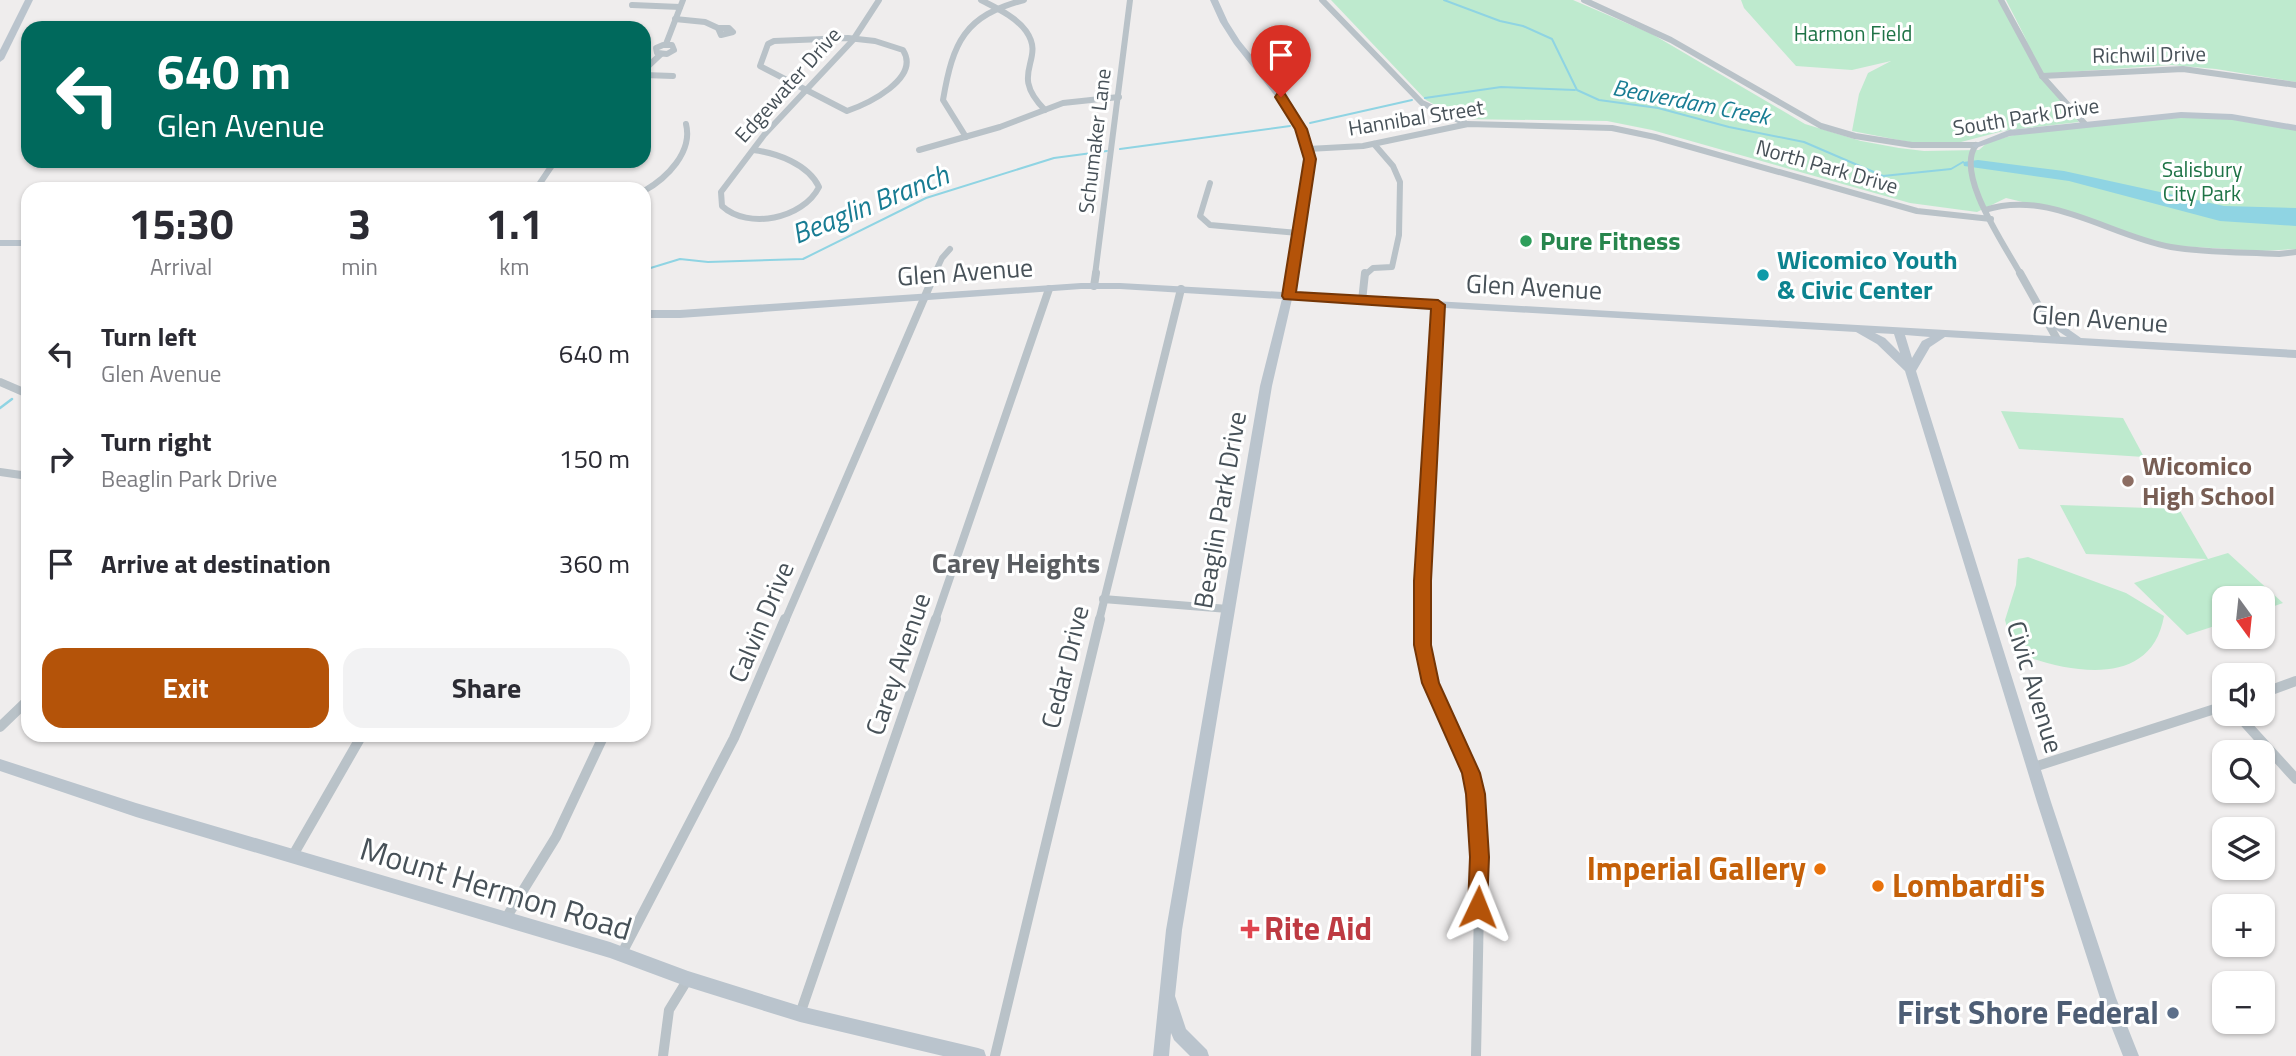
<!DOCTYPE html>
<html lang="en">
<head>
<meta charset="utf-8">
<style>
	:root { --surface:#fff; --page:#f2f2f3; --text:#2b2b33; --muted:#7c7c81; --accent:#b45309 }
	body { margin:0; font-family:"Titillium Web",sans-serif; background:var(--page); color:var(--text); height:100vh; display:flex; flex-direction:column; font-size:26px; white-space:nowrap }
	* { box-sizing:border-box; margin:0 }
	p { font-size:23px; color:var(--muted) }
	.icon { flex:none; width:38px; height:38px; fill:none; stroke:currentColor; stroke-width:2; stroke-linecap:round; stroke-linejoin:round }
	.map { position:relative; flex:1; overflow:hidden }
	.side { position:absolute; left:21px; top:182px; width:630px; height:560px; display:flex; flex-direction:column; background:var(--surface); border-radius:21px; box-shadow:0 2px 5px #0004 }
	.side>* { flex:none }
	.top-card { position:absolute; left:21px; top:21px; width:630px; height:147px; border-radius:21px; box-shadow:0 2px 5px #0004; background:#00695c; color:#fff; overflow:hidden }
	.needle { width:46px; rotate:165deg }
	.controls { position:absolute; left:2212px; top:586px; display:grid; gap:14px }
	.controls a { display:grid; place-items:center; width:63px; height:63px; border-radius:14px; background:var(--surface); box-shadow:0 2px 5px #0004; font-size:35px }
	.pin { position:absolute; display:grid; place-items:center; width:60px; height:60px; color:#fff; margin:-72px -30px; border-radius:50% 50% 50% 0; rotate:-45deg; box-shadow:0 0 7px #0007 }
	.pin .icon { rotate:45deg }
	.me { position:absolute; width:77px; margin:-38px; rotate:2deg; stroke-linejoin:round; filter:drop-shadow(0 0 5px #0008) }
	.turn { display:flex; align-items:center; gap:24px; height:147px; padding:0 21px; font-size:32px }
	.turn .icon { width:91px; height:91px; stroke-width:2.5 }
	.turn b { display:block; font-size:49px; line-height:60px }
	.eta { display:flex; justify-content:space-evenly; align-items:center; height:119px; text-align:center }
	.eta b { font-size:42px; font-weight:700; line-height:49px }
	.button { display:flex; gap:14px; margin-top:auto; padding:14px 21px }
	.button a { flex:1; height:80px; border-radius:21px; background:var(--accent); color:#fff; font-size:28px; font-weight:700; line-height:80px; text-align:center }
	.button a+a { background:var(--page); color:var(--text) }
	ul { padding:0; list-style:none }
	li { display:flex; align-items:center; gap:21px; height:105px; padding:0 21px }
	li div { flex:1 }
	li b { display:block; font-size:26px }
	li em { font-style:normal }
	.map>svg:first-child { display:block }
	.green { fill:#beeace }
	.water { fill:#8fd4e3 }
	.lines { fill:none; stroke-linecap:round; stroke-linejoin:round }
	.stream-far1 { stroke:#8fd4e3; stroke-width:2 }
	.stream { stroke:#8fd4e3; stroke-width:2.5 }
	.street-far2 { stroke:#b9c2c8; stroke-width:6 }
	.street-far1 { stroke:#b9c2c8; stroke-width:8 }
	.street { stroke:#b9c2c8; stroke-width:10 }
	.secondary { fill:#bac4cd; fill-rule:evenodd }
	.route { fill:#b45309; stroke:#753606; stroke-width:2 }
	.leisure-dot { fill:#2e9e5b; stroke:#fff; stroke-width:2.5 }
	.culture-dot { fill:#0f9aa8; stroke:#fff; stroke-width:2.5 }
	.education-dot { fill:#8d6e63; stroke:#fff; stroke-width:2.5 }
	.food-dot { fill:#e8710a; stroke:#fff; stroke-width:2.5 }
	.health-dot { fill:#e0444e; stroke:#fff; stroke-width:2.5 }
	.service-dot { fill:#5c6f8a; stroke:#fff; stroke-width:2.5 }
	.labels { text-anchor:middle; stroke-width:6; stroke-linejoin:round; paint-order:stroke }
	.far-park-label { font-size:21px; fill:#1e7346; stroke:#fff }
	.far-street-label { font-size:21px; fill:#475158; stroke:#fff }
	.far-water-label { font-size:23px; font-style:italic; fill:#187c93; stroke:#fff }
	.leisure-label { font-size:26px; font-weight:bold; fill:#27864d; stroke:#fff; text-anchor:start }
	.culture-label { font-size:26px; font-weight:bold; fill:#0d838f; stroke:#fff; text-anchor:start }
	.street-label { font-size:26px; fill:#475158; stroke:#fff }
	.education-label { font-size:26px; font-weight:bold; fill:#785e54; stroke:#fff; text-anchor:start }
	.water-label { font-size:28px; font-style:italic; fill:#187c93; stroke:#fff }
	.neighbourhood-label { font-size:28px; font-weight:bold; fill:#5a5d61; stroke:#fff }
	.near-food-label { font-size:32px; font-weight:bold; fill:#c56008; stroke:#fff; text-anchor:end }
	.near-street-label { font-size:32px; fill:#475158; stroke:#fff }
	.near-health-label { font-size:32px; font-weight:bold; fill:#be3a42; stroke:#fff; text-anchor:start }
	.near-service-label { font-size:32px; font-weight:bold; fill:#4e5e75; stroke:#fff; text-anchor:end }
</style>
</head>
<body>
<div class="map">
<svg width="2296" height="1056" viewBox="0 0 2296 1056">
	<rect width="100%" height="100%" fill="#efeded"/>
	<g class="green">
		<polygon points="1331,0 1573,0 1652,34 1805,124 1861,141 1899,148 1924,151 1979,150 1988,142 2022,133 2186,117 2217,117 2296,130 2296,249 2262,251 2178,246 2151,241 2085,217 2006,198 1977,212 1910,203 1652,130 1607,121 1461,119 1426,100"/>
		<polygon points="1741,0 2003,0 2027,41 2006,0 2296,0 2296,82 2216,69 2171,65 2038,74 2079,122 2003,131 1961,142 1909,142 1852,131 1859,94 1868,73 1891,61 1852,70 1796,66 1744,8"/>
		<polygon points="2001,411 2123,418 2144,457 2019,449"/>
		<polygon points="2060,505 2179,509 2208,559 2228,553 2283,603 2263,610 2263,598 2224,598 2224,623 2187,635 2134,583 2207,559 2086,554"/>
		<path d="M2028,557L2126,593L2164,616C2151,691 2065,672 2014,652L2005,620L2016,585L2018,559Z"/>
	</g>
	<polygon class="water" points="1978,160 2064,171 2224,206 2296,208 2296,226 2220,221 2069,181 1964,166 1963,162"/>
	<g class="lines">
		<g class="stream-far1">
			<polyline points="1444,0 1500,21 1523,26 1552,39 1577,90 1599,100 1658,108 1729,127 1804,142 1883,176 1951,169 1963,162"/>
			<polyline points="1425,98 1501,87 1575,90"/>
			<polyline points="1310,123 1412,100"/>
			<polyline points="1120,149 1290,126"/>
			<polyline points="644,270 680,259 708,262 803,259 926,198 1054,158 1107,151"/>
		</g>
		<polyline class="stream" points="0,408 12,399"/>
		<g class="street-far2">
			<path d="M981,0C996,8 1015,16 1026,31C1047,61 1007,72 1045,110"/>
			<polyline points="1322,0 1422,103 1465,123"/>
			<polyline points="1584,0 1671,40 1821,126 1855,136 1912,145 1976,145"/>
			<polyline points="2001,0 2042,76 2085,124"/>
			<polyline points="632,5 680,7"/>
			<polyline points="675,19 705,22 718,28"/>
			<polygon points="718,28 729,28 733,32 721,35"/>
			<path d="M848,38L875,41L903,50C921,79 867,104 847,111L760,66L768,44L774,41Z"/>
			<polyline points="666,44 683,0"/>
			<polygon points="663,45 672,45 674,50 667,54 657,53 656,48"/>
			<polyline points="644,70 661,54"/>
			<polyline points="644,75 673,76"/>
			<polyline points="2042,76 2183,69 2296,85"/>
			<path d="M966,137L943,100C953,42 964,16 1024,0"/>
			<path d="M1976,145C1954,174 2006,247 2021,275"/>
			<polyline points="1308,149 1363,146 1468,124 1612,128 1655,137 1917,211 1991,219"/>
			<path d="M753,150C777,153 808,164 819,187C803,219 748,230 722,206L721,192L764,135L853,40L879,0"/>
			<polyline points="919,150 1000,127 1063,103 1119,97"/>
			<polyline points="1210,183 1200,216 1210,225 1298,233"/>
			<polyline points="536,189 555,161"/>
			<path d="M644,191C667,178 693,152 686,124"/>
			<path d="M1985,210C2049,189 2110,236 2171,247C2207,253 2243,252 2279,254L2296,252"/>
			<polyline points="934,275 942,258 950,249"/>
			<polyline points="1095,275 1130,0"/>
			<polyline points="1365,275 1373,268 1392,267 1399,235 1400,182 1393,166 1374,144"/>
		</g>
		<g class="street-far1">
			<polyline points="2020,273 2057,339"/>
			<polyline points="1094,286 1096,273"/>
			<polyline points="1362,301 1365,273"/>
			<polyline points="0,382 28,394"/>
			<polyline points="0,472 28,476"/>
			<polyline points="1103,599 1228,609"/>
			<polyline points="785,621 935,273"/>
			<polyline points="935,621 1049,289"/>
			<polyline points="1099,621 1181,289"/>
			<polyline points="1422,621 1422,581 1439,305"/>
		</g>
		<g class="street">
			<polyline points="1422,619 1422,645 1430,683 1471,773 1476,795 1480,857 1476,1056"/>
			<polyline points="2263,693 2296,681"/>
			<polyline points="2237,714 2296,779"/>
			<polyline points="0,727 28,700"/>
			<polyline points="2034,767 2224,706"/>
			<polyline points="292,857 362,735"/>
			<polyline points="506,918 556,837 604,735"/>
			<polyline points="621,955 734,738 785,619"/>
			<polyline points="800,1014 936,619"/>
			<polyline points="663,1056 669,1010 688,979"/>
			<polyline points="995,1056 1100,619"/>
		</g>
		<g class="secondary">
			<polygon points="25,0 33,0 4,59 0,62 0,50"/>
			<path d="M1210,0H1218L1228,22L1240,41L1288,100L1302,121L1311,143L1315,168L1294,293L2067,337L2040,319L2039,316L2044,312L2081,338L2296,350V358L1945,337L1930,347L1916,371L2051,802L2116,998L2139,1056H2123L2100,998L2037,802L1905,371L1877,344L1856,332L1292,299L1272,386L1182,930L1175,996L1186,1029L1207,1050L1209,1056H1190L1174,1040L1171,1033L1169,1056H1153L1166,930L1260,386L1282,299L1120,289H1081L680,318H644V310H680L1081,283H1120L1283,292L1305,168L1301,143L1292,121L1280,102L1234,44L1220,22ZM1875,333L1894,334L1900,353L1885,338ZM1905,335L1930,337L1922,341L1912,358Z"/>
			<polygon points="2181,112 2232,114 2296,125 2296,131 2232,120 2181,118 2010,136 1976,148 1971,145 2009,130"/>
			<rect x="0" y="240" width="28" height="6"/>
			<polygon points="0,759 136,803 610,942 688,971 800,1006 978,1048 984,1050 986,1056 943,1056 800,1022 688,987 610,958 136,817 0,771"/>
		</g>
	</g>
	<polygon class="route" points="1277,94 1285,94 1307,129 1316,159 1296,292 1438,300 1445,305 1431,581 1431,645 1439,683 1480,773 1485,794 1489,857 1487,907 1485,914 1478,917 1471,914 1468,907 1470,857 1466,794 1462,773 1422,683 1414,645 1414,581 1431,309 1284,299 1282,296 1304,159 1295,129 1275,97"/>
	<circle class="leisure-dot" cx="1526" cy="241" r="7"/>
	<circle class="culture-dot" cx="1763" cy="275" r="7"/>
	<circle class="education-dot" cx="2128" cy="481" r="7"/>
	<g class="food-dot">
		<circle cx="1820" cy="869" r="7"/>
		<circle cx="1878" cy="886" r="7"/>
	</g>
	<path class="health-dot" d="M1246.5 918.5h7v7h7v7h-7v7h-7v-7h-7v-7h7z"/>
	<circle class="service-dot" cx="2173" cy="1013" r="7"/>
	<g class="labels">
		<g class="far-park-label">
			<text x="1853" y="41">Harmon Field</text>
			<text x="2202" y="177">Salisbury<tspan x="2202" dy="24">City Park</tspan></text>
		</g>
		<g class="far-street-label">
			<text transform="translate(2149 55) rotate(-1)" y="7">Richwil Drive</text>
			<text transform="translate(788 85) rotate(-48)" y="7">Edgewater Drive</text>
			<text transform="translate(2026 117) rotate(-9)" y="7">South Park Drive</text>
			<text transform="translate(1416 118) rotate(-9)" y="7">Hannibal Street</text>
			<text transform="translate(1095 141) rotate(-83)" y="7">Schumaker Lane</text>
			<text transform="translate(1827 167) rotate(16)" y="7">North Park Drive</text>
		</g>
		<g class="far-water-label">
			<text transform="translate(1691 102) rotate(11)" y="8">Beaverdam Creek</text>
		</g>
		<g class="leisure-label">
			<text x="1540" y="250">Pure Fitness</text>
		</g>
		<g class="culture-label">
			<text x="1777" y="269">Wicomico Youth<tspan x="1777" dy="30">&amp; Civic Center</tspan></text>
		</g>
		<g class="street-label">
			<text transform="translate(965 272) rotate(-4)" y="9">Glen Avenue</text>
			<text transform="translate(1534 287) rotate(3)" y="9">Glen Avenue</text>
			<text transform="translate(2100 319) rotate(4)" y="9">Glen Avenue</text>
			<text transform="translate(1220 510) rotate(-80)" y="9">Beaglin Park Drive</text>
			<text transform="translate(761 622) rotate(-67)" y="9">Calvin Drive</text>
			<text transform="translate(898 664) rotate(-71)" y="9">Carey Avenue</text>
			<text transform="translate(1065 667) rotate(-76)" y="9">Cedar Drive</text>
			<text transform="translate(2035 687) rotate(73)" y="9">Civic Avenue</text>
		</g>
		<g class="education-label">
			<text x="2142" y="475">Wicomico<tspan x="2142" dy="30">High School</tspan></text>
		</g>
		<g class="water-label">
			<text transform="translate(870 204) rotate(-22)" y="10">Beaglin Branch</text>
		</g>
		<g class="neighbourhood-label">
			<text x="1016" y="573">Carey Heights</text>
		</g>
		<g class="near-food-label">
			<text x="1806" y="880">Imperial Gallery</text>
			<text x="1892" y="897" text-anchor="start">Lombardi's</text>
		</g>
		<g class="near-street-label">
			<text transform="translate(496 889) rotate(17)" y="11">Mount Hermon Road</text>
		</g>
		<g class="near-health-label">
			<text x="1264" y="940">Rite Aid</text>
		</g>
		<g class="near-service-label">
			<text x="2159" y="1024">First Shore Federal</text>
		</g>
	</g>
</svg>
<div class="controls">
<a><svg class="needle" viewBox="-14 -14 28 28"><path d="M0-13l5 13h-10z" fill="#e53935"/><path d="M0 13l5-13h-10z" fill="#7c7c81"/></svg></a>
<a><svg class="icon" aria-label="sound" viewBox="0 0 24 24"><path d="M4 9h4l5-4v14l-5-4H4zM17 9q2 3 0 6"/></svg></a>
<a><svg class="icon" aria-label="search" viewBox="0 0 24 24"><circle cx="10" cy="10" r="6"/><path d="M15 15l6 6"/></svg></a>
<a><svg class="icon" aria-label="layers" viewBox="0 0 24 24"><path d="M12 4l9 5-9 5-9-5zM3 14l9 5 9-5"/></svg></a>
<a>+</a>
<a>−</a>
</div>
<div class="pin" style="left:1281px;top:97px;background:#d93025"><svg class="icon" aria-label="arrive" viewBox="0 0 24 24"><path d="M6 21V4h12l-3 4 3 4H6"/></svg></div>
<svg class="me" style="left:1478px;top:907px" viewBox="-20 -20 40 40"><path d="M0-17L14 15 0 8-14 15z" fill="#b45309" stroke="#fff" stroke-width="4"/></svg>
<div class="top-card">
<div class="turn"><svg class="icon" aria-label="left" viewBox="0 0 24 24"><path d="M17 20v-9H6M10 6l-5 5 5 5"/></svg><div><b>640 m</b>Glen Avenue</div></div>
</div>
<section class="side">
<div class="eta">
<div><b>15:30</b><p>Arrival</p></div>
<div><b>3</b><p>min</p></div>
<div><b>1.1</b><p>km</p></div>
</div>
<ul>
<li><svg class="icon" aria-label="left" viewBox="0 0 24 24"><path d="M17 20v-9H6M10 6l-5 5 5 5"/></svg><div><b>Turn left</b><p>Glen Avenue</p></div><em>640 m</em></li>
<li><svg class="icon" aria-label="right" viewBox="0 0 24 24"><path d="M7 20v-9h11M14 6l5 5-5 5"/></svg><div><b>Turn right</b><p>Beaglin Park Drive</p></div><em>150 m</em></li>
<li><svg class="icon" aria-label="arrive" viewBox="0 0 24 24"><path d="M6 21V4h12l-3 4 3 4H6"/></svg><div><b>Arrive at destination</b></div><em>360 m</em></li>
</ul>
<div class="button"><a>Exit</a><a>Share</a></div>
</section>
</div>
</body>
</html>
